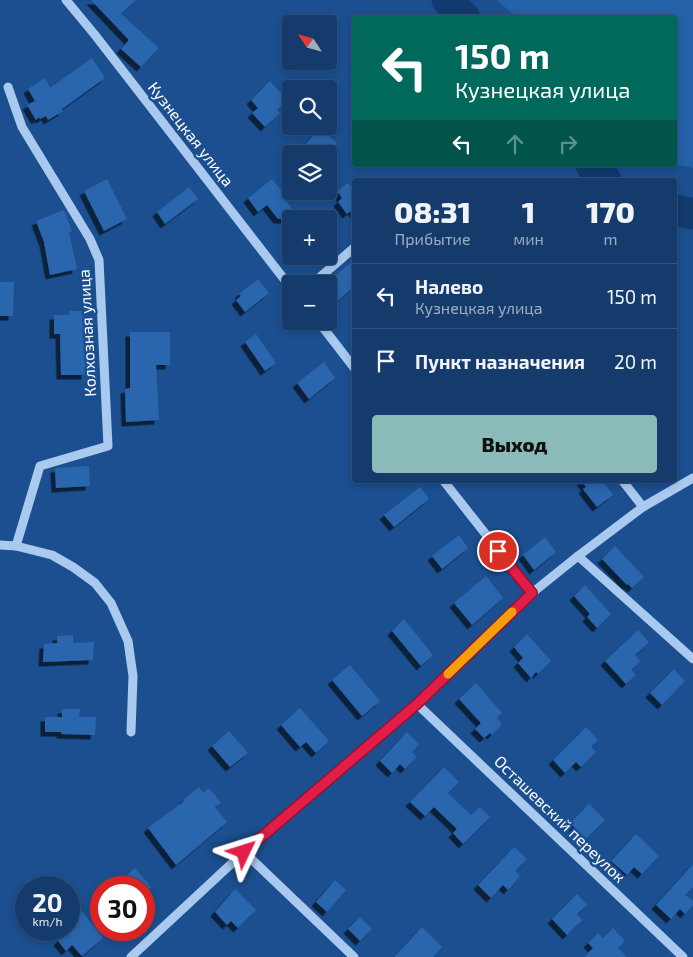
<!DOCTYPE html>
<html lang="ru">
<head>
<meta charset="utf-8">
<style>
	:root { --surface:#143b6b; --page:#1d4271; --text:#f1f3f6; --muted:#9dadc1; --line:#33557e; --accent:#8bbbb9 }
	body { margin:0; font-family:"Exo 2",sans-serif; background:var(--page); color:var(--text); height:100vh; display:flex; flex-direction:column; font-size:19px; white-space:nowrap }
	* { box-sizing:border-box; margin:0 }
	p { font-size:16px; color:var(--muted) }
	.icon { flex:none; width:28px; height:28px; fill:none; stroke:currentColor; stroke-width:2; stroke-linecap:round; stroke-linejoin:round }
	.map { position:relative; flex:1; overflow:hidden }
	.side { position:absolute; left:352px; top:178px; width:325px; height:305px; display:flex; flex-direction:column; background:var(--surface); border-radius:5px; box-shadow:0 2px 8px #0003,0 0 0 1px var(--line) }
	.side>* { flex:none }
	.banner { position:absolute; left:352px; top:15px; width:325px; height:152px; border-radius:5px; box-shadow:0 2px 8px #0003,0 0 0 1px var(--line); background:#00695c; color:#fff; overflow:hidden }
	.needle { width:32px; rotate:306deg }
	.fabs { position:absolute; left:282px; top:15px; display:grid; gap:10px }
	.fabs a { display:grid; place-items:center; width:55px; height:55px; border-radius:5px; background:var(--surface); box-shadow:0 2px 8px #0003,0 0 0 1px var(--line); font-size:25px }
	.speed { position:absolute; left:15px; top:876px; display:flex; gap:10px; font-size:25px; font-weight:700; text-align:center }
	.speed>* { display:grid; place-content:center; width:65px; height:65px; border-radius:50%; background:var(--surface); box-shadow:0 2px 8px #0003,0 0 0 1px var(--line); line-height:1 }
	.speed small { font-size:12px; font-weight:400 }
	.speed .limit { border:8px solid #d22; background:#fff; color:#111 }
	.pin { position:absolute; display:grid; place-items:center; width:42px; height:42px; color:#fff; margin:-21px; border:2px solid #fff; border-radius:50%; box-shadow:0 1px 5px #0007 }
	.me { position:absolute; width:55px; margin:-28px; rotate:49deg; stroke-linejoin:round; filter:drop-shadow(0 0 4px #0008) }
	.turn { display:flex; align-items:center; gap:18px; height:105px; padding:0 20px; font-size:22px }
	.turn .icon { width:65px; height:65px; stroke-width:2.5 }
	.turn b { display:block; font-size:35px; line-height:42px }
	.lanes { display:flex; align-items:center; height:48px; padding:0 20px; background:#0003; justify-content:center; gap:25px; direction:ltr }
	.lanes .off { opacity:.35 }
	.eta { display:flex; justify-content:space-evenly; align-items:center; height:85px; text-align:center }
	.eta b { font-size:30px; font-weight:800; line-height:35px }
	.cta { display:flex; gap:10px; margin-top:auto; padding:10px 20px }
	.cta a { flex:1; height:58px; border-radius:5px; background:var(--accent); color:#111; font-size:20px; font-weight:800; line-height:58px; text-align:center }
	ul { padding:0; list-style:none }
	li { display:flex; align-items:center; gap:15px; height:65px; padding:0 20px; border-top:1px solid var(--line) }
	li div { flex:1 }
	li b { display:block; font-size:19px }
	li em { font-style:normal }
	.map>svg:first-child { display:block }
	.green { fill:#2461a8 }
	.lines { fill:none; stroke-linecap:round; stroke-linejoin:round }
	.river { stroke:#123a6d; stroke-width:31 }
	.building { fill:#2a66ad; filter:url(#shadow) }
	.minor { stroke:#a9c9ee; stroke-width:9 }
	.route-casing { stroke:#92132f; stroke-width:12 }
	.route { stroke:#e11d48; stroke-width:9 }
	.slow { stroke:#f59e0b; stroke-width:9 }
	.labels { text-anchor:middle; stroke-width:5; stroke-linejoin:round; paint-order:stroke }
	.street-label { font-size:16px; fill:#fff; stroke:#1b4f8f }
</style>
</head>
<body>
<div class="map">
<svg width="693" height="957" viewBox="0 0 693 957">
	<defs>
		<filter id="shadow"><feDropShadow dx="-4.5" dy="4.5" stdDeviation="0" flood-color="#0009"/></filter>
	</defs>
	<rect width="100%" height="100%" fill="#1b4f8f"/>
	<polygon class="green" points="497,0 693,0 693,168 675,164 675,18 516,17"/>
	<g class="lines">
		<g class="river">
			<polyline points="447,0 465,18"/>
			<polyline points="591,165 606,180"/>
			<polyline points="675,210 693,214"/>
		</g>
	</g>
	<g class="building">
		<polygon points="91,0 136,0 121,14 159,48 141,67 121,49 129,40"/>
		<polygon points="92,58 105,78 62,109 63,111 48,120 46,116 40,119 39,117 36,120 27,105 35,101 28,89 45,78 50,88"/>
		<polygon points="270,81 287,100 277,110 280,113 265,127 252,113 258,108 251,100"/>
		<polygon points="320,128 337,143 327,154 300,154 306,146 305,145"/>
		<polygon points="107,179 127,219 104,231 84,191"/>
		<polygon points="272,179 283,193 281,194 299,219 278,219 267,205 258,212 248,198"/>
		<polygon points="348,183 353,189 355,187 355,214 352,210 347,214 338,202 342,198 337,191"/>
		<polygon points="189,187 198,199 165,224 157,212"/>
		<polygon points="64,210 72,231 69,232 77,269 50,275 44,242 36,221"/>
		<polygon points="355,259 355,286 329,308 329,281"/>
		<polygon points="258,279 269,293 245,312 236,300 241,296 239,294"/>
		<polygon points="0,282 14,282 13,316 0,316"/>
		<polygon points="70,311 87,311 87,334 85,334 86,375 61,375 60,334 54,334 54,315 69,315"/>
		<polygon points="130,332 170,332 170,365 156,365 159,420 126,422 125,389 130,388"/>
		<polygon points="256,334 276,363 265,371 245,342"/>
		<polygon points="324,362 335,378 309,399 297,383"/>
		<polygon points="89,466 90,486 56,488 55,468"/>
		<polygon points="581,480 602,480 613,495 597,507 583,489 586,487"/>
		<polygon points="420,487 429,499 394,527 384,515"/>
		<polygon points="459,535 468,548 442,569 432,556"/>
		<polygon points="545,537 556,552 534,570 523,555"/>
		<polygon points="615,546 644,577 632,588 628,584 627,585 602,559"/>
		<polygon points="486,576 503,598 472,625 454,603"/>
		<polygon points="585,585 611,614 597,628 587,617 590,614 574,596"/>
		<polygon points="404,619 433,655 421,666 392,631"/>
		<polygon points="638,630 649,642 635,655 640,661 631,670 636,675 626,684 605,661"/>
		<polygon points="527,634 551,661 538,674 536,672 531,678 518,663 523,658 514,647"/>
		<polygon points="73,635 73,643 94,642 93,660 43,662 44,644 57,643 57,636"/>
		<polygon points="350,665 380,701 362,716 332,680"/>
		<polygon points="674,669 685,681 662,705 650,693"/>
		<polygon points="476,683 502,713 497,718 502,724 492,735 490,733 484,738 475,729 481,723 459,699"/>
		<polygon points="300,708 329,741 316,753 306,742 300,747 281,725"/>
		<polygon points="62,709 80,709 79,717 96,717 95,735 61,734 61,732 45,732 45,717 62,717"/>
		<polygon points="586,727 598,740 591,747 596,752 581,767 576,762 565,773 553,760"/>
		<polygon points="229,731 248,753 230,767 212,746"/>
		<polygon points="407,732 419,744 412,752 417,757 405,769 400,764 392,773 380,761"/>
		<polygon points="444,767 459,782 448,793 471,815 480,807 490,817 463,844 453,833 457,829 434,807 425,816 410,802"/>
		<polygon points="199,787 203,793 209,788 221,803 215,807 227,822 176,865 148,828 184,801 183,800"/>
		<polygon points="589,804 605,820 586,839 570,823"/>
		<polygon points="636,834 659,856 642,874 634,867 627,875 611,861"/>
		<polygon points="514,847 527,859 515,871 520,876 508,890 503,885 491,898 478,885"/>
		<polygon points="693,864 693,887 685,895 693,901 693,905 685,914 680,909 671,919 656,905"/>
		<polygon points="135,868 152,888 111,888"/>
		<polygon points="335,880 346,890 327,912 316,902"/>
		<polygon points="235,889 256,910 238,928 231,921 227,925 215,912"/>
		<polygon points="577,894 587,905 577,914 582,920 567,935 552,919"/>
		<polygon points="77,905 103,938 82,956 72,945 66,951 58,941 64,935 60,930 69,930 69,912"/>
		<polygon points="360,917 372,929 360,941 348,929"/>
		<polygon points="422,927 442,947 433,957 394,957"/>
		<polygon points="613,928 625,941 618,948 627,957 584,957 593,948 588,943 598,933 603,938"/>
	</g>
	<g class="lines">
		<g class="minor">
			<polyline points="66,0 95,35 291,288"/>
			<polyline points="8,87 22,127 90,239 99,260 108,446 40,466 16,546"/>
			<polyline points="312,284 355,247"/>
			<polyline points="318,321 355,369"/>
			<polyline points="443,480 532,593"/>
			<polyline points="622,480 643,507"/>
			<polyline points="0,545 16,546 52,555 73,567 95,583 111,603 128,641 133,676 131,732"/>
			<polyline points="578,556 693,659"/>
			<polyline points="417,704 683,957"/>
			<polyline points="244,852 354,957"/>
			<polyline points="131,957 244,852 417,704 532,593 578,556 643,507 693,478"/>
		</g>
	</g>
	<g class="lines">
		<g class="route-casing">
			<polyline id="route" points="244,852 417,704 532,593 498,551"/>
		</g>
		<use href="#route" class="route"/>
		<polyline class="slow" points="448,674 512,612"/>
	</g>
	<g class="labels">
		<g class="street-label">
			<text transform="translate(191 134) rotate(52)" y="6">Кузнецкая улица</text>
			<text transform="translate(87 333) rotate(-93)" y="6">Колхозная улица</text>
			<text transform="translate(560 819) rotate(44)" y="6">Осташевский переулок</text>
		</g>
	</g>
</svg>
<div class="fabs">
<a><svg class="needle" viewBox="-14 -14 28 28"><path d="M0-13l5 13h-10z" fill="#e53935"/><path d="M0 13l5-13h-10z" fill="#9dadc1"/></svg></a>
<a><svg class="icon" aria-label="search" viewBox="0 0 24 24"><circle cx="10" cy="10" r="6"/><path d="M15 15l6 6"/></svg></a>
<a><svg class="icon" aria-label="layers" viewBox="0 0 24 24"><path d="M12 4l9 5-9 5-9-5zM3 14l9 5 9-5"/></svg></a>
<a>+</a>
<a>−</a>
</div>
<div class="speed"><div>20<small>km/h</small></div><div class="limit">30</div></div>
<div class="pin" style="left:498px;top:551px;background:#d93025"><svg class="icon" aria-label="arrive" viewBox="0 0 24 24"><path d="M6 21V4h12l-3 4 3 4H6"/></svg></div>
<svg class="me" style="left:244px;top:852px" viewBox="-20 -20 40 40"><path d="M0-17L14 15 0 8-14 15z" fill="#e11d48" stroke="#fff" stroke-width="4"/></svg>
<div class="banner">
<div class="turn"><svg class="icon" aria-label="left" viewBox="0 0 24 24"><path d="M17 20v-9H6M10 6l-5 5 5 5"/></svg><div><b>150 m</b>Кузнецкая улица</div></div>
<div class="lanes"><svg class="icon" aria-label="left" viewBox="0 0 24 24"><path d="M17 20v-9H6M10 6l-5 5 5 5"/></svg><svg class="icon off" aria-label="ahead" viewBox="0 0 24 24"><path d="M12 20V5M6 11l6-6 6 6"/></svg><svg class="icon off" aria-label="right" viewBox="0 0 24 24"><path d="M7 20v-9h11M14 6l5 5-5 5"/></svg></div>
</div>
<section class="side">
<div class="eta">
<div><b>08:31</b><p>Прибытие</p></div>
<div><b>1</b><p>мин</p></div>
<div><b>170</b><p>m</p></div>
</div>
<ul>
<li><svg class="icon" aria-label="left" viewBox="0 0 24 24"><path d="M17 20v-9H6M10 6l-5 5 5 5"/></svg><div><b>Налево</b><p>Кузнецкая улица</p></div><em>150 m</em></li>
<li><svg class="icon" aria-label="arrive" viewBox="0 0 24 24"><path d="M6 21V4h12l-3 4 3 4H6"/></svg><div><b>Пункт назначения</b></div><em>20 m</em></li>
</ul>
<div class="cta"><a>Выход</a></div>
</section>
</div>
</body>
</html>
